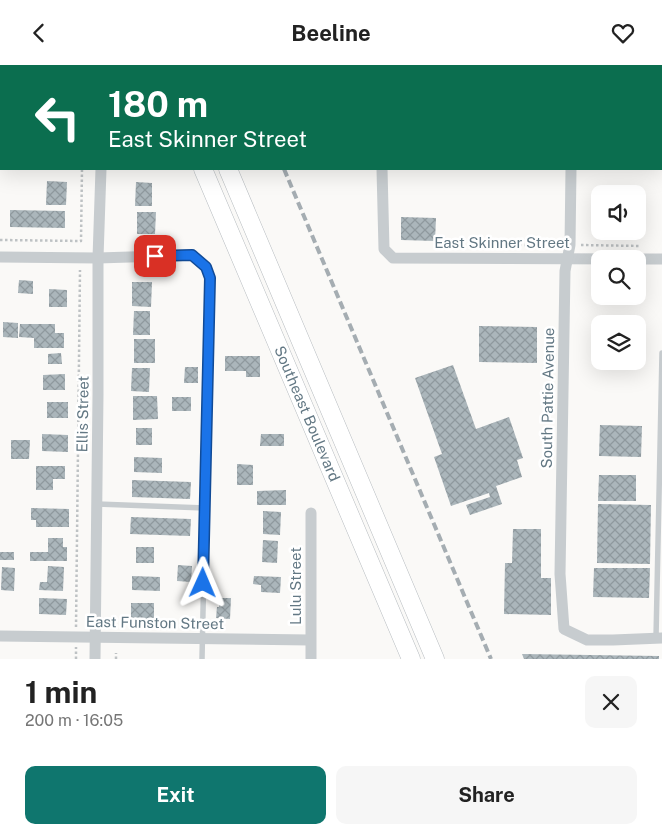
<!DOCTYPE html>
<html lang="en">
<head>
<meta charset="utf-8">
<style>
	:root { --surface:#fff; --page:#f6f6f6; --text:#222; --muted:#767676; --accent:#0f766e }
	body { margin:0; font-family:"Public Sans",sans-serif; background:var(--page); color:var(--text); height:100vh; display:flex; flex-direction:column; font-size:19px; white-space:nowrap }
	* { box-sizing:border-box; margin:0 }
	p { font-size:16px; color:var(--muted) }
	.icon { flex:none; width:28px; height:28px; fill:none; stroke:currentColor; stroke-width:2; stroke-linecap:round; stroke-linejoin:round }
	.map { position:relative; height:594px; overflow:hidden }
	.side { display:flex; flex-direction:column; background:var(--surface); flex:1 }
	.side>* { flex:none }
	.hud { position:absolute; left:0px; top:0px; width:662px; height:105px; box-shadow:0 5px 20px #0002; background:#0b6e4f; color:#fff; overflow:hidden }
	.tools { position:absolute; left:591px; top:120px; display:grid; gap:10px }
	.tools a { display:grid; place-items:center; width:55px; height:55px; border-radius:10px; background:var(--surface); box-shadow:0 5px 20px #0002; font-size:25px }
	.pin { position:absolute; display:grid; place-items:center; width:42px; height:42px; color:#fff; margin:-21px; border-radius:10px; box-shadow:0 2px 8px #0006 }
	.me { position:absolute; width:55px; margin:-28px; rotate:1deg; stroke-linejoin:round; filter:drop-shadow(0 0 4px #0008) }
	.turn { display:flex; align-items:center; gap:18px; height:105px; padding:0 25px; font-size:22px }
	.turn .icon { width:65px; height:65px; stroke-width:2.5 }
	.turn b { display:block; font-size:35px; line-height:42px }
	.round { display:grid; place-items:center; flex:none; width:52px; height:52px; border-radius:10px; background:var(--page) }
	.headline { display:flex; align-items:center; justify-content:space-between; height:85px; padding:0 25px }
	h1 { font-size:30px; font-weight:700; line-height:38px }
	.cta { display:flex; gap:10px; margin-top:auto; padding:10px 25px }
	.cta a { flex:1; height:58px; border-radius:10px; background:var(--accent); color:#fff; font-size:20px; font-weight:700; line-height:58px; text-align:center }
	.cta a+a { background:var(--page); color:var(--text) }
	header { display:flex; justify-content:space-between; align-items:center; height:65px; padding:0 25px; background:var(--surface); font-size:22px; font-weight:700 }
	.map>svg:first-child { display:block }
	.building { fill:url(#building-cross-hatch) }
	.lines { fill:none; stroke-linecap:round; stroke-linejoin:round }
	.primary-casing { stroke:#b8bdc1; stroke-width:19 }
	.path { stroke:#bec2c4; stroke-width:2.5; stroke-dasharray:2.5 2.5; stroke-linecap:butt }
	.service { stroke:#c7cccf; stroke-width:5.5 }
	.minor { stroke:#c7cccf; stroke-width:11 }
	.primary { stroke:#fff; stroke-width:18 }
	.rail { stroke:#a5adb2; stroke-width:4; stroke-dasharray:8 4; stroke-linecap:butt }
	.route-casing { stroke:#114b97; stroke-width:12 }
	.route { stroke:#1a73e8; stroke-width:9 }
	.labels { text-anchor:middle; stroke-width:5; stroke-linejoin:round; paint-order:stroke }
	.street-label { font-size:15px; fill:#637884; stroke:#fff }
</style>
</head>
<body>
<header><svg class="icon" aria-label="back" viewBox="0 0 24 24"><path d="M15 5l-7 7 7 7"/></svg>Beeline<svg class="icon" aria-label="heart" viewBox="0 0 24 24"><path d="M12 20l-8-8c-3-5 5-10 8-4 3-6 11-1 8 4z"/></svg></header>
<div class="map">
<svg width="662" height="594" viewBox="0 0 662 594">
	<defs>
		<pattern id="building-cross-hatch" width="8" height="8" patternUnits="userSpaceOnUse" patternTransform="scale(1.25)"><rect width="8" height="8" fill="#abb6bb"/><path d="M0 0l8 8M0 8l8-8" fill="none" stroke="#8f999e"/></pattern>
	</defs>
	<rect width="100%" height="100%" fill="#faf9f7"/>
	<g class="building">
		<polygon points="47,116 67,117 66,140 46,140"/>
		<polygon points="136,117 152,118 152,141 135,141"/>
		<polygon points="10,145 65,146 65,163 10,162"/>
		<polygon points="137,147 156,147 155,169 137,169"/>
		<polygon points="401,152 436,153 435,176 401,175"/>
		<polygon points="19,215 33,216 33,229 18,228"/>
		<polygon points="132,217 152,217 151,242 132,241"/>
		<polygon points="49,224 67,225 67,242 49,242"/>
		<polygon points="134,246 150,246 150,270 133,270"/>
		<polygon points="3,257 18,258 18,273 3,272"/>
		<polygon points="20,259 55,259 55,268 64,268 64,283 34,283 34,273 19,272"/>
		<polygon points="479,261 537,262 537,298 479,297"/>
		<rect x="134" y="274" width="21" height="24"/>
		<polygon points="61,288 62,299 48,299 48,289"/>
		<polygon points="225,291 260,291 260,312 246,312 246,306 225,306"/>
		<polygon points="453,300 476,364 509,352 523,393 517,395 522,412 496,421 502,439 470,450 466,440 490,432 489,428 451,441 434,392 442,389 415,313"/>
		<polygon points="185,302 198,302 198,318 184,318"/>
		<polygon points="132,303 150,303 149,327 131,326"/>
		<polygon points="65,309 65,325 43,325 43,310"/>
		<polygon points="133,331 157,331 158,354 133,355"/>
		<rect x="172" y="332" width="19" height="14"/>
		<rect x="47" y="337" width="21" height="16"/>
		<polygon points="600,360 642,361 641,392 599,391"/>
		<rect x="136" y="363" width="16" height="17"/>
		<polygon points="42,369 68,370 68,387 42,386"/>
		<polygon points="261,369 284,369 284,381 260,381"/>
		<polygon points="11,375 30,375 29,394 11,394"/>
		<polygon points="134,392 162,393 162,408 134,407"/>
		<polygon points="237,399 253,400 253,420 237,420"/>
		<polygon points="36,401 65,401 65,414 53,414 53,425 36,425"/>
		<polygon points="599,410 636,410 636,436 598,436"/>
		<polygon points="132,415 191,417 190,434 132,432"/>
		<polygon points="286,425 286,440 257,440 257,426"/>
		<polygon points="598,439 651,440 650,499 597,498"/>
		<polygon points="31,443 69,444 69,462 36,462 36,455 31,455"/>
		<polygon points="263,446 281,447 280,470 263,469"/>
		<polygon points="131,452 191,454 190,471 130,469"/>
		<polygon points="513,464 541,464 541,513 551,513 551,550 504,549 505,498 512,498"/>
		<polygon points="48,473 63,473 63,482 67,482 67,496 30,496 30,487 48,487"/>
		<polygon points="263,475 278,476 277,498 262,497"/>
		<rect x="136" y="482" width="18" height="16"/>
		<rect x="0" y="487" width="14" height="8"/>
		<polygon points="178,500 192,501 191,517 177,516"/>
		<polygon points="48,501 64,502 63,526 39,525 40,517 47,517"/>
		<polygon points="2,502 15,503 14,526 1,525"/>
		<polygon points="594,503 650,503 649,533 593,532"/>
		<polygon points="132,511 160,512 160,526 132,525"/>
		<polygon points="254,511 281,512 280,528 261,527 261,520 253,519"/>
		<polygon points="39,533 67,534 66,550 39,549"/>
		<polygon points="220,533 231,533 230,554 216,553 217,542 219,542"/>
		<rect x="131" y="538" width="23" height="16"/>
		<polygon points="522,589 659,591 659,594 524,594"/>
	</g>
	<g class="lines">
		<g class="primary-casing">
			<g id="primary">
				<polyline points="159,0 159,1"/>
				<polyline points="184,0 185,1"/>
				<path id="s1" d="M203,104L411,594"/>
				<polyline points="228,104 435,594"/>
			</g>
		</g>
		<g class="path">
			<polyline points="83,1 83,0"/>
			<polyline points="0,175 81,176 82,104"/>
			<polyline points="499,180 558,180"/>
			<polyline points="581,180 641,181"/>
			<polyline points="76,562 80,205"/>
			<polyline points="76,594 76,582"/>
			<polyline points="116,594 116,588"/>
		</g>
		<g class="service">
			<polyline points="193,190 206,202 210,213 202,594"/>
			<polyline points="97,439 205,443"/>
			<polyline points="656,573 662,288"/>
		</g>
		<g class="minor">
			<polyline points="104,1 104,0"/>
			<polyline points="383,1 383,0"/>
			<polyline points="573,1 573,0"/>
			<polyline points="382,104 384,184 393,193 624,194"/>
			<polyline points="571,104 570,180 565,206 560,509 564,564 587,575 613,575 662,573"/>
			<polyline points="0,192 98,193 193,190"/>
			<polyline points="638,194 662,194"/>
			<polyline points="0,571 310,575"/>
			<polyline points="95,594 98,329 98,193 101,104"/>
			<polyline points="311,594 311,448"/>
		</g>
		<use href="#primary" class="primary"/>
		<g class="rail">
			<polyline points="241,0 241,1"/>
			<polyline points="284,104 491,594"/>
		</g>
	</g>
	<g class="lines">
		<g class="route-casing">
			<polyline id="route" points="155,191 192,190 206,202 210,213 203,518"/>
		</g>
		<use href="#route" class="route"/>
	</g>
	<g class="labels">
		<g class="street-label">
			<text x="502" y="183">East Skinner Street</text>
			<text transform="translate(548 333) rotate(-89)" y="5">South Pattie Avenue</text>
			<text transform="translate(83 349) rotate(-89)" y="5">Ellis Street</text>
			<text dy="5" stroke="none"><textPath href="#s1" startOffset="266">Southeast Boulevard</textPath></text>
			<text transform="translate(296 521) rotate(-90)" y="5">Lulu Street</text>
			<text transform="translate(155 558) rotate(1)" y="5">East Funston Street</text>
		</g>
	</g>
</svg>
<div class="tools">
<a><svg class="icon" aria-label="sound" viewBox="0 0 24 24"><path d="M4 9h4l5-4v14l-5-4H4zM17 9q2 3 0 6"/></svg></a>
<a><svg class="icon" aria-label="search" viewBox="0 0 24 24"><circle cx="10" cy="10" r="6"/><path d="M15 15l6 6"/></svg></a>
<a><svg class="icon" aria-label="layers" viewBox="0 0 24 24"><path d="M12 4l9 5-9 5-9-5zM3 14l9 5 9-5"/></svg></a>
</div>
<div class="pin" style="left:155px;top:191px;background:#d93025"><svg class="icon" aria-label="arrive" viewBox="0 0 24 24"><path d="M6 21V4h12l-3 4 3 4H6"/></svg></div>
<svg class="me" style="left:203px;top:518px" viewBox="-20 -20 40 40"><path d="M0-17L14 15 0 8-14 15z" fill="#1a73e8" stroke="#fff" stroke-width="4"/></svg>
<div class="hud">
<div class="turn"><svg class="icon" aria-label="left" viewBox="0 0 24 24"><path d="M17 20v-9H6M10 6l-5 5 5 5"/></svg><div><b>180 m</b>East Skinner Street</div></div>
</div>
</div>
<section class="side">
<div class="headline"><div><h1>1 min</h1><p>200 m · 16:05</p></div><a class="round"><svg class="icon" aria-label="close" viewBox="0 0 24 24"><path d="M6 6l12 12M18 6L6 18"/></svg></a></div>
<div class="cta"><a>Exit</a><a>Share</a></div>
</section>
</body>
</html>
